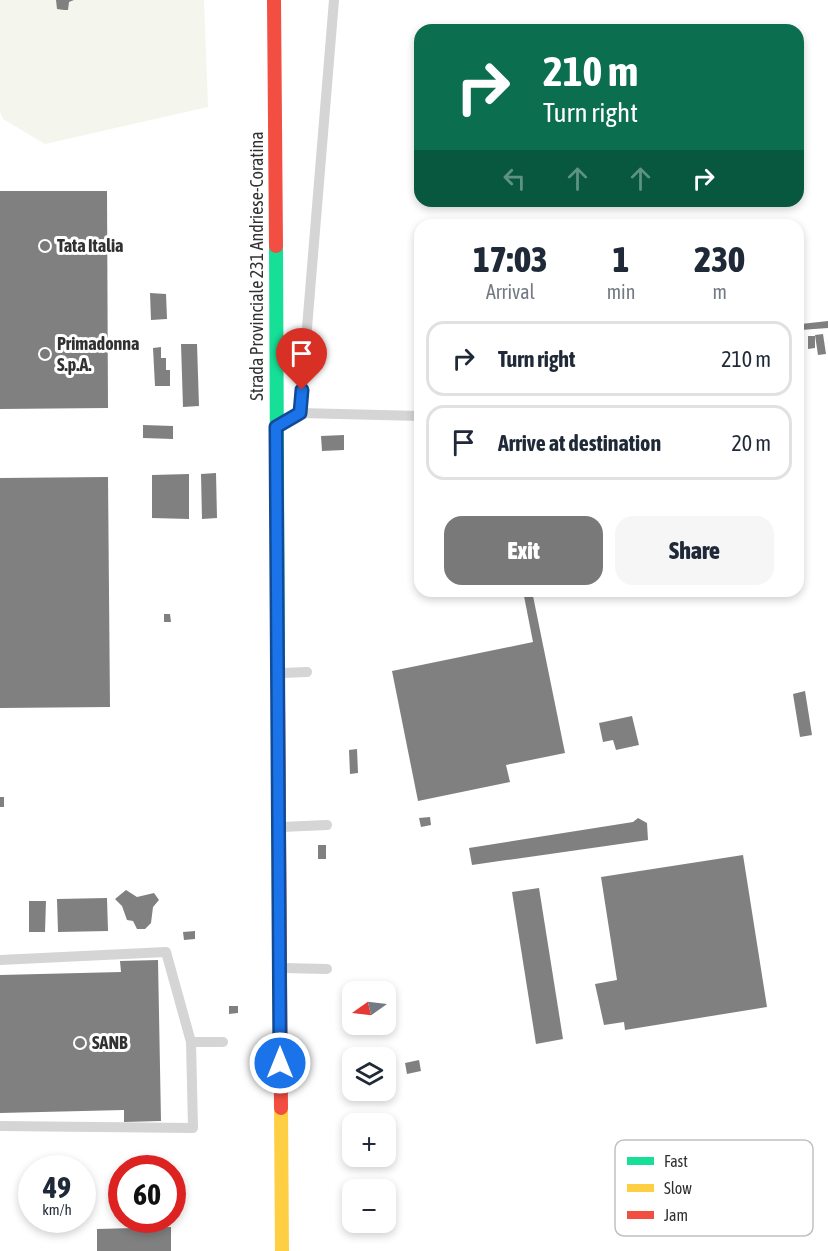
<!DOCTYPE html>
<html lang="en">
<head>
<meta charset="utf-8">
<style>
	:root { --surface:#fff; --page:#f6f6f7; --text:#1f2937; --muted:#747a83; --line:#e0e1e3; --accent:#797979 }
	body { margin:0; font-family:"Asap Condensed",sans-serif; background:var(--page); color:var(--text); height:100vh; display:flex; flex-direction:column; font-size:22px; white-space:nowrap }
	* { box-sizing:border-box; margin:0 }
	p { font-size:20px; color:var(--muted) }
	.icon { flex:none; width:33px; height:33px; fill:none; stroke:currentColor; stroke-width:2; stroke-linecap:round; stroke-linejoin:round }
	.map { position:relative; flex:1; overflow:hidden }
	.panel { position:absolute; left:414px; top:219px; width:390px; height:378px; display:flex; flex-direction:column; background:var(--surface); border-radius:18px; box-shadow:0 3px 9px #0003 }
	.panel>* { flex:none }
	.guide { position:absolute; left:414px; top:24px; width:390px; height:183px; border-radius:18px; box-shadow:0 3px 9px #0003; background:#0b6e4f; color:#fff; overflow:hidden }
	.needle { width:39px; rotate:256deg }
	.controls { position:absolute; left:342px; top:981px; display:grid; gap:12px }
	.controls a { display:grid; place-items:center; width:54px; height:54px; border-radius:12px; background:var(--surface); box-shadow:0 3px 9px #0003; font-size:30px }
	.speed { position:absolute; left:18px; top:1155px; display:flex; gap:12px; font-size:30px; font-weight:700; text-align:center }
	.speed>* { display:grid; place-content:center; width:78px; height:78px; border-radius:50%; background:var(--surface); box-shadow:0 3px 9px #0003; line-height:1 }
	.speed small { font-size:15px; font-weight:400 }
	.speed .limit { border:9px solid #d22; background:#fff; color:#111 }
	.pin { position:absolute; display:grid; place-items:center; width:51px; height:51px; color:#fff; margin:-62px -26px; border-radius:50% 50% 50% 0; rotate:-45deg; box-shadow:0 0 6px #0007 }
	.pin .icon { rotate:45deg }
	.me { position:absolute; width:66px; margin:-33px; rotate:0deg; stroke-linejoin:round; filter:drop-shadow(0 0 4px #0008) }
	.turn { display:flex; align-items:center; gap:21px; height:126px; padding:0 30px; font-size:27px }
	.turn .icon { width:78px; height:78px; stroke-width:2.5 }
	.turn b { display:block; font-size:42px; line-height:51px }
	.lanes { display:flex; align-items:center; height:57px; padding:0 30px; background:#0003; justify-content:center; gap:30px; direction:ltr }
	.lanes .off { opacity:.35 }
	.eta { display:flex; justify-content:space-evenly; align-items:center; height:102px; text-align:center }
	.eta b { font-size:36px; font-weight:800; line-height:42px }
	.action { display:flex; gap:12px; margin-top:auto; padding:12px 30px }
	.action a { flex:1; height:69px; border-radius:18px; background:var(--accent); color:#fff; font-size:24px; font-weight:800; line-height:69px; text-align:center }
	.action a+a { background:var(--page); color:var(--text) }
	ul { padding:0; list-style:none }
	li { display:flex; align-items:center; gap:18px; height:75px; margin:0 12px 9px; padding:0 18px; border:3px solid var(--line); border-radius:18px }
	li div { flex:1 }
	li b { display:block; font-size:22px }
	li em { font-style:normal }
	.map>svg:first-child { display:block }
	.green { fill:#f4f6ed }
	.building { fill:#808080 }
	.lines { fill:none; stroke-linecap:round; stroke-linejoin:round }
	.lane { stroke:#d5d5d5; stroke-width:10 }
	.fast { stroke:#16e098; stroke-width:14 }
	.slow { stroke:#ffcf43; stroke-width:14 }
	.jam { stroke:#f24e42; stroke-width:14 }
	.route-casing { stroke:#114b97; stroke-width:15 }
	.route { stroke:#1a73e8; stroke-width:10 }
	.poi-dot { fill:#797979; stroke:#fff; stroke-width:2 }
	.labels { text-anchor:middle; stroke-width:6; stroke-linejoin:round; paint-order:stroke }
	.poi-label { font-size:18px; font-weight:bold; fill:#313131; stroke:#fff; text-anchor:start }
	.street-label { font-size:18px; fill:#313131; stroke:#fff }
	.key { fill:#fff; stroke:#c1c1c1; stroke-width:1.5 }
	.key-label { font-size:16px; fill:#313131 }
</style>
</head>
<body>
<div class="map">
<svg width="828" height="1251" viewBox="0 0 828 1251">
	<rect width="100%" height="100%" fill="#fff"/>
	<polygon class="green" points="0,0 204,0 208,107 45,144 3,119 0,112"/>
	<g class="building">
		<polygon points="56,0 74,0 69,2 68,10 64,10 57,9"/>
		<polygon points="0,191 107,191 108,408 0,409"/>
		<polygon points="150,293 166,294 167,319 151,320"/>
		<polygon points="828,321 828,328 801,330 801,324"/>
		<polygon points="823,334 826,354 818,355 815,335"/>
		<polygon points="808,336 815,336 815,348 808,349"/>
		<polygon points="181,344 197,344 199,406 183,407"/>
		<polygon points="161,347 161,358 166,358 166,370 170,370 170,386 155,386 153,348"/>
		<polygon points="143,425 173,426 173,439 143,438"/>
		<polygon points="344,435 344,450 322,451 321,436"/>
		<polygon points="216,473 217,518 202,519 201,474"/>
		<polygon points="189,474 189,519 152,518 152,475"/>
		<polygon points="108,477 110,707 0,708 0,478"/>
		<polygon points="523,591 532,591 565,753 506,765 510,782 418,801 392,671 533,642"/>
		<polygon points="164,614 170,614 171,622 164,622"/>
		<polygon points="805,691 812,735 800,737 793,694"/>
		<polygon points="632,716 639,745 616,750 613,740 603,742 599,723"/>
		<polygon points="357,749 358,773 350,774 349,750"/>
		<rect x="0" y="797" width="4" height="10"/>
		<polygon points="430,817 431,825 421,827 419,818"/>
		<polygon points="638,818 647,823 648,840 472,865 469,848 633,822"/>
		<rect x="318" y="845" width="8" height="14"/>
		<polygon points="743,855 767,1007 625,1030 624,1022 604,1025 595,984 617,980 601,877"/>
		<polygon points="539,888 563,1039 536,1044 512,892"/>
		<polygon points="126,890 137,897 154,893 159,900 153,907 151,923 145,929 137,929 133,921 127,920 122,906 115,899"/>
		<polygon points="107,898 108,931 58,932 57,899"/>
		<polygon points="29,901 46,901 45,932 29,932"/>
		<polygon points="195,931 195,939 184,940 183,932"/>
		<polygon points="158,960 161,1121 124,1122 124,1110 0,1113 0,975 121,972 120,961"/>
		<polygon points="229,1006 238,1006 238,1013 229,1014"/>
		<polygon points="419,1060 421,1071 407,1074 405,1063"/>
		<polygon points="171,1227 171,1251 97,1251 97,1229"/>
	</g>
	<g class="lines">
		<g class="lane">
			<polyline points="300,413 334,0"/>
			<polyline points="295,416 300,413 420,416"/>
			<polyline points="282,673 307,672"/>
			<polyline points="282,827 327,825"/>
			<polyline points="0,960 166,952 191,1042 193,1128 0,1126"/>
			<polyline points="283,968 327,969"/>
			<polyline points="191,1042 223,1042"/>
		</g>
		<polyline class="fast" points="276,246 278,698"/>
		<polyline class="slow" points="281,1108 282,1251"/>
		<g class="jam">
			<polyline points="274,0 276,246"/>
			<polyline points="278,698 281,1108"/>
		</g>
	</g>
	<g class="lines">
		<g class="route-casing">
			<polyline id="route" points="280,1063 276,427 300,413 302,390"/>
		</g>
		<use href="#route" class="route"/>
	</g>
	<g class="poi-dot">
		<circle cx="45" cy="246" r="6"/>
		<circle cx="45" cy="354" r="6"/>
		<circle cx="80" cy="1043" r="6"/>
	</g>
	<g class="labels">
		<g class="poi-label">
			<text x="57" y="252">Tata Italia</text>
			<text x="57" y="350">Primadonna<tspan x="57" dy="21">S.p.A.</tspan></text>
			<text x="92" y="1049">SANB</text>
		</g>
		<g class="street-label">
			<text transform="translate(257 266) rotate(-90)" y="6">Strada Provinciale 231 Andriese-Coratina</text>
		</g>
	</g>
	<rect x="615" y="1140" width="198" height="96" rx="9" class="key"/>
	<rect x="627" y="1157" width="27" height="8" fill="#16e098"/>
	<rect x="627" y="1184" width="27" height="8" fill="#ffcf43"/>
	<rect x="627" y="1211" width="27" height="8" fill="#f24e42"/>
	<g class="key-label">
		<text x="664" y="1167">Fast</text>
		<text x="664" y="1194">Slow</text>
		<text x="664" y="1221">Jam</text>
	</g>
</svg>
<div class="controls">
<a><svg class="needle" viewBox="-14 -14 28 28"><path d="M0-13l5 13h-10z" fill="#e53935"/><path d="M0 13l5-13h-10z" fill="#747a83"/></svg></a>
<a><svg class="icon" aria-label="layers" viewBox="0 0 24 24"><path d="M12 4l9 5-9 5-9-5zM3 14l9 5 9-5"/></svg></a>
<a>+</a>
<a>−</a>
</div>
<div class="speed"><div>49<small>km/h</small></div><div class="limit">60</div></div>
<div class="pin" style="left:302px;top:390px;background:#d93025"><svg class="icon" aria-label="arrive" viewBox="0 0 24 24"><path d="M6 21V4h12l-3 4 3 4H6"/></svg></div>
<svg class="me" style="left:280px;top:1063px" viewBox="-20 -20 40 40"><circle r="17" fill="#1a73e8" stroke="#fff" stroke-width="3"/><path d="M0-11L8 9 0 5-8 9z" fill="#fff"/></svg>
<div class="guide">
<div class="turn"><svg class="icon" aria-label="right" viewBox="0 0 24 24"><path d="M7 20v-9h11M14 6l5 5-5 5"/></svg><div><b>210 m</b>Turn right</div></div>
<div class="lanes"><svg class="icon off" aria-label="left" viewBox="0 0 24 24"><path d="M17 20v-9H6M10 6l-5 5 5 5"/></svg><svg class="icon off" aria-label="ahead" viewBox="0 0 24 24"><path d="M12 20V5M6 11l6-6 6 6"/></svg><svg class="icon off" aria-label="ahead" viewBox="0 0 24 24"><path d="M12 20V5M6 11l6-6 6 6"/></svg><svg class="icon" aria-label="right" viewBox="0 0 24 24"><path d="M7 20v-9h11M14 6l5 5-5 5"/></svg></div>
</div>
<section class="panel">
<div class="eta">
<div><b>17:03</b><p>Arrival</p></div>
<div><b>1</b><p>min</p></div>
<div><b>230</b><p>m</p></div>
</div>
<ul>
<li><svg class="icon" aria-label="right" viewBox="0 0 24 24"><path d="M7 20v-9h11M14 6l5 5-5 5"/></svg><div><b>Turn right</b></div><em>210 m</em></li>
<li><svg class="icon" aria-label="arrive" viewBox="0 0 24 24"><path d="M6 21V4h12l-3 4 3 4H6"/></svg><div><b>Arrive at destination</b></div><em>20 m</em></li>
</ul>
<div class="action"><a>Exit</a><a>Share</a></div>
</section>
</div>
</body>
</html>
